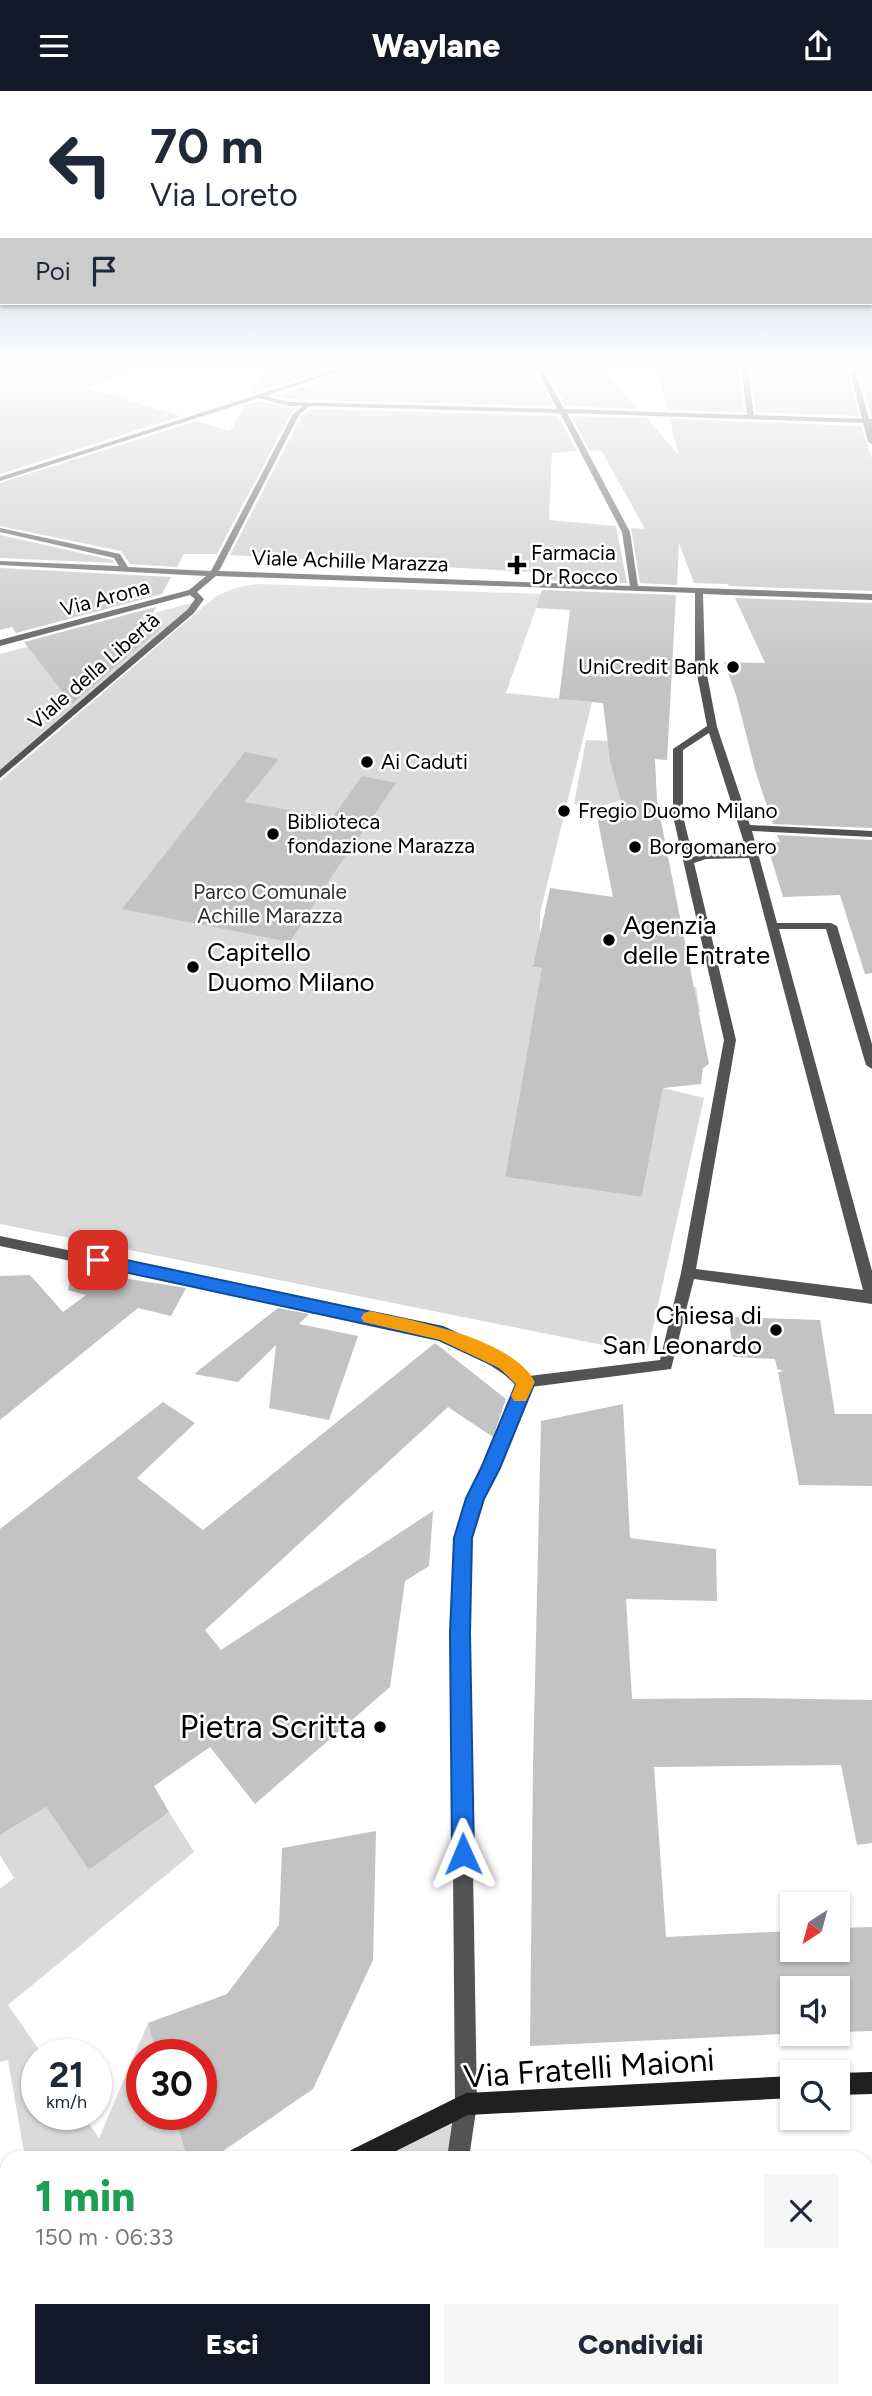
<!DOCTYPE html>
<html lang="it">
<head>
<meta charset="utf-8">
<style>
	:root { --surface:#fff; --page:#f6f6f7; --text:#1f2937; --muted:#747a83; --accent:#111827 }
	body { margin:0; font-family:Figtree,sans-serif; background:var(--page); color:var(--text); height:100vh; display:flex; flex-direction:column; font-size:26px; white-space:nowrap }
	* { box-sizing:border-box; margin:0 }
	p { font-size:23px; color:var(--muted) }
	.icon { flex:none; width:38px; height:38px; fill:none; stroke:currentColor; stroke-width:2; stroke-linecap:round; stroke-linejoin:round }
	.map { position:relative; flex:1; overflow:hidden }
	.drawer { position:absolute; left:0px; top:2060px; width:873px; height:247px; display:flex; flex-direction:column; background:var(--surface); border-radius:21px 21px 0 0; box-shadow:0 2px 5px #0004 }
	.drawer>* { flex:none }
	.guide { position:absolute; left:0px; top:0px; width:873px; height:214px; box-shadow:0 2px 5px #0004; background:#fff; color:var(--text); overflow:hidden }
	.needle { width:46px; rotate:216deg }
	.fabs { position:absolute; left:780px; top:1801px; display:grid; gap:14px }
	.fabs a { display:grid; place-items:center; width:70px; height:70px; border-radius:0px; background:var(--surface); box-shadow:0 2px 5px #0004; font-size:35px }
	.speed { position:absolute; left:21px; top:1948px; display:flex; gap:14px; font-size:35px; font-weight:700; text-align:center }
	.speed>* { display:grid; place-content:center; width:91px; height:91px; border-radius:50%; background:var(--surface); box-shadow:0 2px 5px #0004; line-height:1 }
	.speed small { font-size:18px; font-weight:400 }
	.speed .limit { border:10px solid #d22; background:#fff; color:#111 }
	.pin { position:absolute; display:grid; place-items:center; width:60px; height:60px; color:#fff; margin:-30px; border-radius:14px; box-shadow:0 4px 10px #0006 }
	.me { position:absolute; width:77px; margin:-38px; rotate:359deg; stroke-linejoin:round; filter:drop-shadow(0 0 5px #0008) }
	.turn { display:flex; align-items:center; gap:24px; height:147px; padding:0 35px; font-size:32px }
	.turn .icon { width:91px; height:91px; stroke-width:2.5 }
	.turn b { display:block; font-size:49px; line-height:60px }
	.then { display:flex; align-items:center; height:66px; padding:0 35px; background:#0003; gap:14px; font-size:26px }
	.round { display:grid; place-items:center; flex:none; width:74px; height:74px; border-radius:0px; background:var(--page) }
	.headline { display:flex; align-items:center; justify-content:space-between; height:119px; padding:0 35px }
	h1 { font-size:42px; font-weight:800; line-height:52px; color:#1e9e55 }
	.primary-button { display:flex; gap:14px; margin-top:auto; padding:14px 35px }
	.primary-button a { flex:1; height:80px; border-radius:0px; background:var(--accent); color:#fff; font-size:28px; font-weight:800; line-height:80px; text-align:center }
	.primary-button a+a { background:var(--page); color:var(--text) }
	header { display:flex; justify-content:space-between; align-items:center; height:91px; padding:0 35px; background:var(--accent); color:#fff; font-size:32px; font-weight:800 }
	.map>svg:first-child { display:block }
	.green { fill:#dadada }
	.building { fill:#c3c3c3 }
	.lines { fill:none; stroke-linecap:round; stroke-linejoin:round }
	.street { fill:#535353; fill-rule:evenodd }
	.secondary { fill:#202020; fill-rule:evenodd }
	.route { fill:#1a73e8; stroke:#114b97; stroke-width:2 }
	.slow { fill:#f59e0b }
	.poi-dot { fill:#000; stroke:#fff; stroke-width:2.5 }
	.labels { text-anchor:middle; stroke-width:5; stroke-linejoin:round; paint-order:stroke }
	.far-poi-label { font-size:21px; fill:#000; stroke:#fff; text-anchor:start }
	.far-street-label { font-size:21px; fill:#000; stroke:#fff }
	.far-park-label { font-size:21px; fill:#313131; stroke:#fff }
	.poi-label { font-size:26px; fill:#000; stroke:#fff; text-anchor:start }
	.near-poi-label { font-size:32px; fill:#000; stroke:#fff; text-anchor:end }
	.near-street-label { font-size:32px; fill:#000; stroke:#fff }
</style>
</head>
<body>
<header><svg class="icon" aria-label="menu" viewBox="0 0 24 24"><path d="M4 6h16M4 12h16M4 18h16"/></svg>Waylane<svg class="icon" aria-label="share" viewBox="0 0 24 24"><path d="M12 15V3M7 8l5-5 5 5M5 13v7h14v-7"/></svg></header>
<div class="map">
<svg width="872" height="2305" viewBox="0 0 872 2305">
	<rect width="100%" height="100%" fill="#fff"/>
	<g class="green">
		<polygon points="260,493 541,503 506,602 592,611 540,822 540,846 533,876 696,896 700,921 538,901 505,1086 642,1106 663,997 704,1007 647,1263 0,1133 0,690 216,505 238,496"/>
		<polygon points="199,510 0,683 0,563"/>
		<polygon points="586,649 608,650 621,709 602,715 574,713"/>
		<polygon points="46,1716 89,1779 169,1721 194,1761 8,1914 42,1963 37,1964 37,2023 82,2023 99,2047 148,1932 157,1963 142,1964 142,2023 174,2023 187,2067 25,2067 8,1969 0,1971 0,1798 14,1787 0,1764 0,1744"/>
		<polygon points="466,2013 458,2067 359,2067"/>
		<polygon points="7,2127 7,2300 423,2300 422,2305 0,2305 0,2130"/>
	</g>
	<g class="building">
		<polygon points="0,277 131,277 132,279 86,297 181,325 0,383"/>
		<polygon points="266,277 287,281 300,277 334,277 251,303"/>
		<polygon points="352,277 533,277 553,315 288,308 275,305 350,279"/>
		<polygon points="545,277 601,277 638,318 566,315"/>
		<polygon points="657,277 739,277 744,321 667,319"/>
		<polygon points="750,277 847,277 859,325 756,321"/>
		<polygon points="858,277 872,277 872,325 871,325"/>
		<polygon points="259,310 296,318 291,322 217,463 184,463 177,476 130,473 121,460 0,435 0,392 196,330 230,340 245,314"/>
		<polygon points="311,318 558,325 577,360 552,362 549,429 616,435 627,492 545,489 548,482 230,464 301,326"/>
		<polygon points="571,325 646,327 678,363 670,328 861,335 872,368 872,500 729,495 728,493 694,492 679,452 677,494 640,492 631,437 645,438 601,359 590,360"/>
		<polygon points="0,444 112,469 114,472 0,467"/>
		<polygon points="0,477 171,486 162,503 16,542 12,536 0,539"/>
		<polygon points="542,499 676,504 667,669 655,668 657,710 709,973 703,977 701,993 663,997 642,1106 505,1086 542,877 533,876 550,797 613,806 595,715 623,717 610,670 603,612 559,608 570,519 536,517"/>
		<polygon points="735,507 872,512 872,737 773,733 756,682 736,604 724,571 765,572"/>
		<polygon points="156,516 149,529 161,537 72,613 24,551"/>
		<polygon points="245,661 279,668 244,711 332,727 362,685 396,692 334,782 290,851 122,818"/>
		<polygon points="777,744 872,749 872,882 865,883 840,804 783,806 766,750 780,751"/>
		<polygon points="72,1179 186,1197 171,1225 138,1217 0,1329 0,1185 30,1184 63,1221 86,1204 68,1199"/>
		<polygon points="278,1217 309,1223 299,1233 358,1245 329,1329 269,1317 276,1254 238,1291 194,1283"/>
		<polygon points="729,1226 820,1229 835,1323 872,1323 872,1395 799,1394 778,1281 784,1280 777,1278 775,1268 733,1266"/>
		<polygon points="435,1252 506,1308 493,1346 448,1316 205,1539 221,1559 433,1420 429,1475 405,1490 390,1596 255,1713 210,1656 154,1695 169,1721 89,1779 46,1716 0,1744 0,1438 163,1311 195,1332 137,1387 203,1439"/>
		<polygon points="623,1313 630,1447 716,1458 717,1510 626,1508 632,1608 749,1607 872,1609 872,1752 857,1754 841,1674 654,1676 666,1846 793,1840 793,1858 838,1858 838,1837 872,1836 872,1940 838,1941 838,1897 793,1897 793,1942 806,1942 530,1955 533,1676 541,1330"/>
		<polygon points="376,1740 373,1869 313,1998 213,2067 187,2067 174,2023 201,2023 201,1964 157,1964 148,1932 227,1903 279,1834 282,1757"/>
	</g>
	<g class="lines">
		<g class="street">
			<path d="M341,277H349L266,305L288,311L557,318L536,277H542L564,318L747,324L741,277H747L754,324L862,328L849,277H855L869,328H872V353L868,351L863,332L567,322L630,441L638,495L872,503V509L703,503L705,573L717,636L750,734L872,740V746L752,740L777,832H831L837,835L872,953V978L866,974L826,838H779L872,1180V1213L694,1188L671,1278L531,1296L499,1377L483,1408L471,1447L469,1542L477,2013L469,2067H447L455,2013L451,1542L455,1447L467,1407L484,1375L518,1293L481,1268L440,1248L0,1155V1145L443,1237L492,1259L529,1285L660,1269L681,1182L724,949L673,725V658L707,635L695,573V502L216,485L197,501L204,508L194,522L0,687V679L188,518L195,508L190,504L0,555V549L189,499L206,485L0,474V470L119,475L114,467L0,441V437L120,463L128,476L211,480L293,323L303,315H288L259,307L0,390V386ZM310,315L560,322L622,441L630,495L219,480L299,324ZM709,642L747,761L705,762L693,766L683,725V659ZM749,767L863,1199L696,1178L736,949L694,772L706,768Z"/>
			<polygon points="411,2300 435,2300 434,2305 410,2305"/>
		</g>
		<g class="secondary">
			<polygon points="872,1981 872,2003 838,2004 838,1982"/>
			<polygon points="793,1985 793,2007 468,2024 382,2067 348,2067 351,2059 466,2002"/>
			<polygon points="7,2231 7,2255 0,2258 0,2234"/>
		</g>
	</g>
	<linearGradient id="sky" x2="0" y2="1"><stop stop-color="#8baccc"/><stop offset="0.46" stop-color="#fff"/><stop offset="1" stop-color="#fff" stop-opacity="0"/></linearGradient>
	<rect width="872" height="599" fill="url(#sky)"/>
	<polygon class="route" points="98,1163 443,1236 511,1268 535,1291 500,1377 484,1408 472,1447 470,1542 474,1763 471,1771 463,1774 455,1771 452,1763 450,1542 454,1447 466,1407 482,1375 516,1293 499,1277 439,1249 92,1174 90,1169 92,1165"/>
	<path class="slow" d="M370,1220C414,1230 512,1247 535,1291L526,1310H514L511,1305L516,1293L499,1277L440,1249L364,1231L361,1227L364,1222Z"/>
	<g class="poi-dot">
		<path d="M513.5 463.5h7v7h7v7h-7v7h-7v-7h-7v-7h7z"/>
		<circle cx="733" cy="576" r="7"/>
		<circle cx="367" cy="671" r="7"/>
		<circle cx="564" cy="720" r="7"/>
		<circle cx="273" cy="743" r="7"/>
		<circle cx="635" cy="756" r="7"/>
		<circle cx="609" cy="849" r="7"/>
		<circle cx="193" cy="876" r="7"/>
		<circle cx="776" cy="1239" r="7"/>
		<circle cx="380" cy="1636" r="7"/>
	</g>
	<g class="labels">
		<g class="far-poi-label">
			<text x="531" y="469">Farmacia<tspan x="531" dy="24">Dr Rocco</tspan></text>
			<text x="719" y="583" text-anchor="end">UniCredit Bank</text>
			<text x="381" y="678">Ai Caduti</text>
			<text x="578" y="727">Fregio Duomo Milano</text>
			<text x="287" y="738">Biblioteca<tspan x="287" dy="24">fondazione Marazza</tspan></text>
			<text x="649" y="763">Borgomanero</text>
		</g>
		<g class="far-street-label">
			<text transform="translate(350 470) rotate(2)" y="7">Viale Achille Marazza</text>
			<text transform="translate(105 507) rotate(-15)" y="7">Via Arona</text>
			<text transform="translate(94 580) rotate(-41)" y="7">Viale della Libertà</text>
		</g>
		<g class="far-park-label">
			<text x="270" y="808">Parco Comunale<tspan x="270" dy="24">Achille Marazza</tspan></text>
		</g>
		<g class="poi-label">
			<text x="623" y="843">Agenzia<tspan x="623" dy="30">delle Entrate</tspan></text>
			<text x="207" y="870">Capitello<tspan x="207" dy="30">Duomo Milano</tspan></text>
			<text x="762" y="1233" text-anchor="end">Chiesa di<tspan x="762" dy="30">San Leonardo</tspan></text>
		</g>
		<g class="near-poi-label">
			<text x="366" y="1647">Pietra Scritta</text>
		</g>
		<g class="near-street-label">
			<text transform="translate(589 1977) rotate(-4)" y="11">Via Fratelli Maioni</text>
		</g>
	</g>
</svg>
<div class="fabs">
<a><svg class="needle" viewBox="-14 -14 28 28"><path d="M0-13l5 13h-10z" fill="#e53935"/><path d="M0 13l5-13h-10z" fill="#747a83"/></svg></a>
<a><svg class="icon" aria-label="sound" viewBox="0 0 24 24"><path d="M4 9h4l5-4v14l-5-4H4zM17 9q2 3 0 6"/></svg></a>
<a><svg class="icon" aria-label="search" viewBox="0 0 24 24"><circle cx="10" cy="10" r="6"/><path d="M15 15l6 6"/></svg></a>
</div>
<div class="speed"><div>21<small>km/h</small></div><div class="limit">30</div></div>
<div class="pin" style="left:98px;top:1169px;background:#d93025"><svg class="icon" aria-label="arrive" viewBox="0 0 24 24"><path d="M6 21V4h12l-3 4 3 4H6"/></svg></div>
<svg class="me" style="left:463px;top:1763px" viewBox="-20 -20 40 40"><path d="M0-17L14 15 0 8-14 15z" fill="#1a73e8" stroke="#fff" stroke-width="4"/></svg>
<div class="guide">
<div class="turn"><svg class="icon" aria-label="left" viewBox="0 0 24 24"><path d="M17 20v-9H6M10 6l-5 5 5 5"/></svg><div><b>70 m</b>Via Loreto</div></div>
<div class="then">Poi<svg class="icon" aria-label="arrive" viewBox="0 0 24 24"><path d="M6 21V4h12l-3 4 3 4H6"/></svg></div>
</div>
<section class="drawer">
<div class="headline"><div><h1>1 min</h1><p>150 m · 06:33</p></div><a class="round"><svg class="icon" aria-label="close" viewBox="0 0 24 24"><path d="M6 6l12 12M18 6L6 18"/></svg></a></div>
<div class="primary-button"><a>Esci</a><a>Condividi</a></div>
</section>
</div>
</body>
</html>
